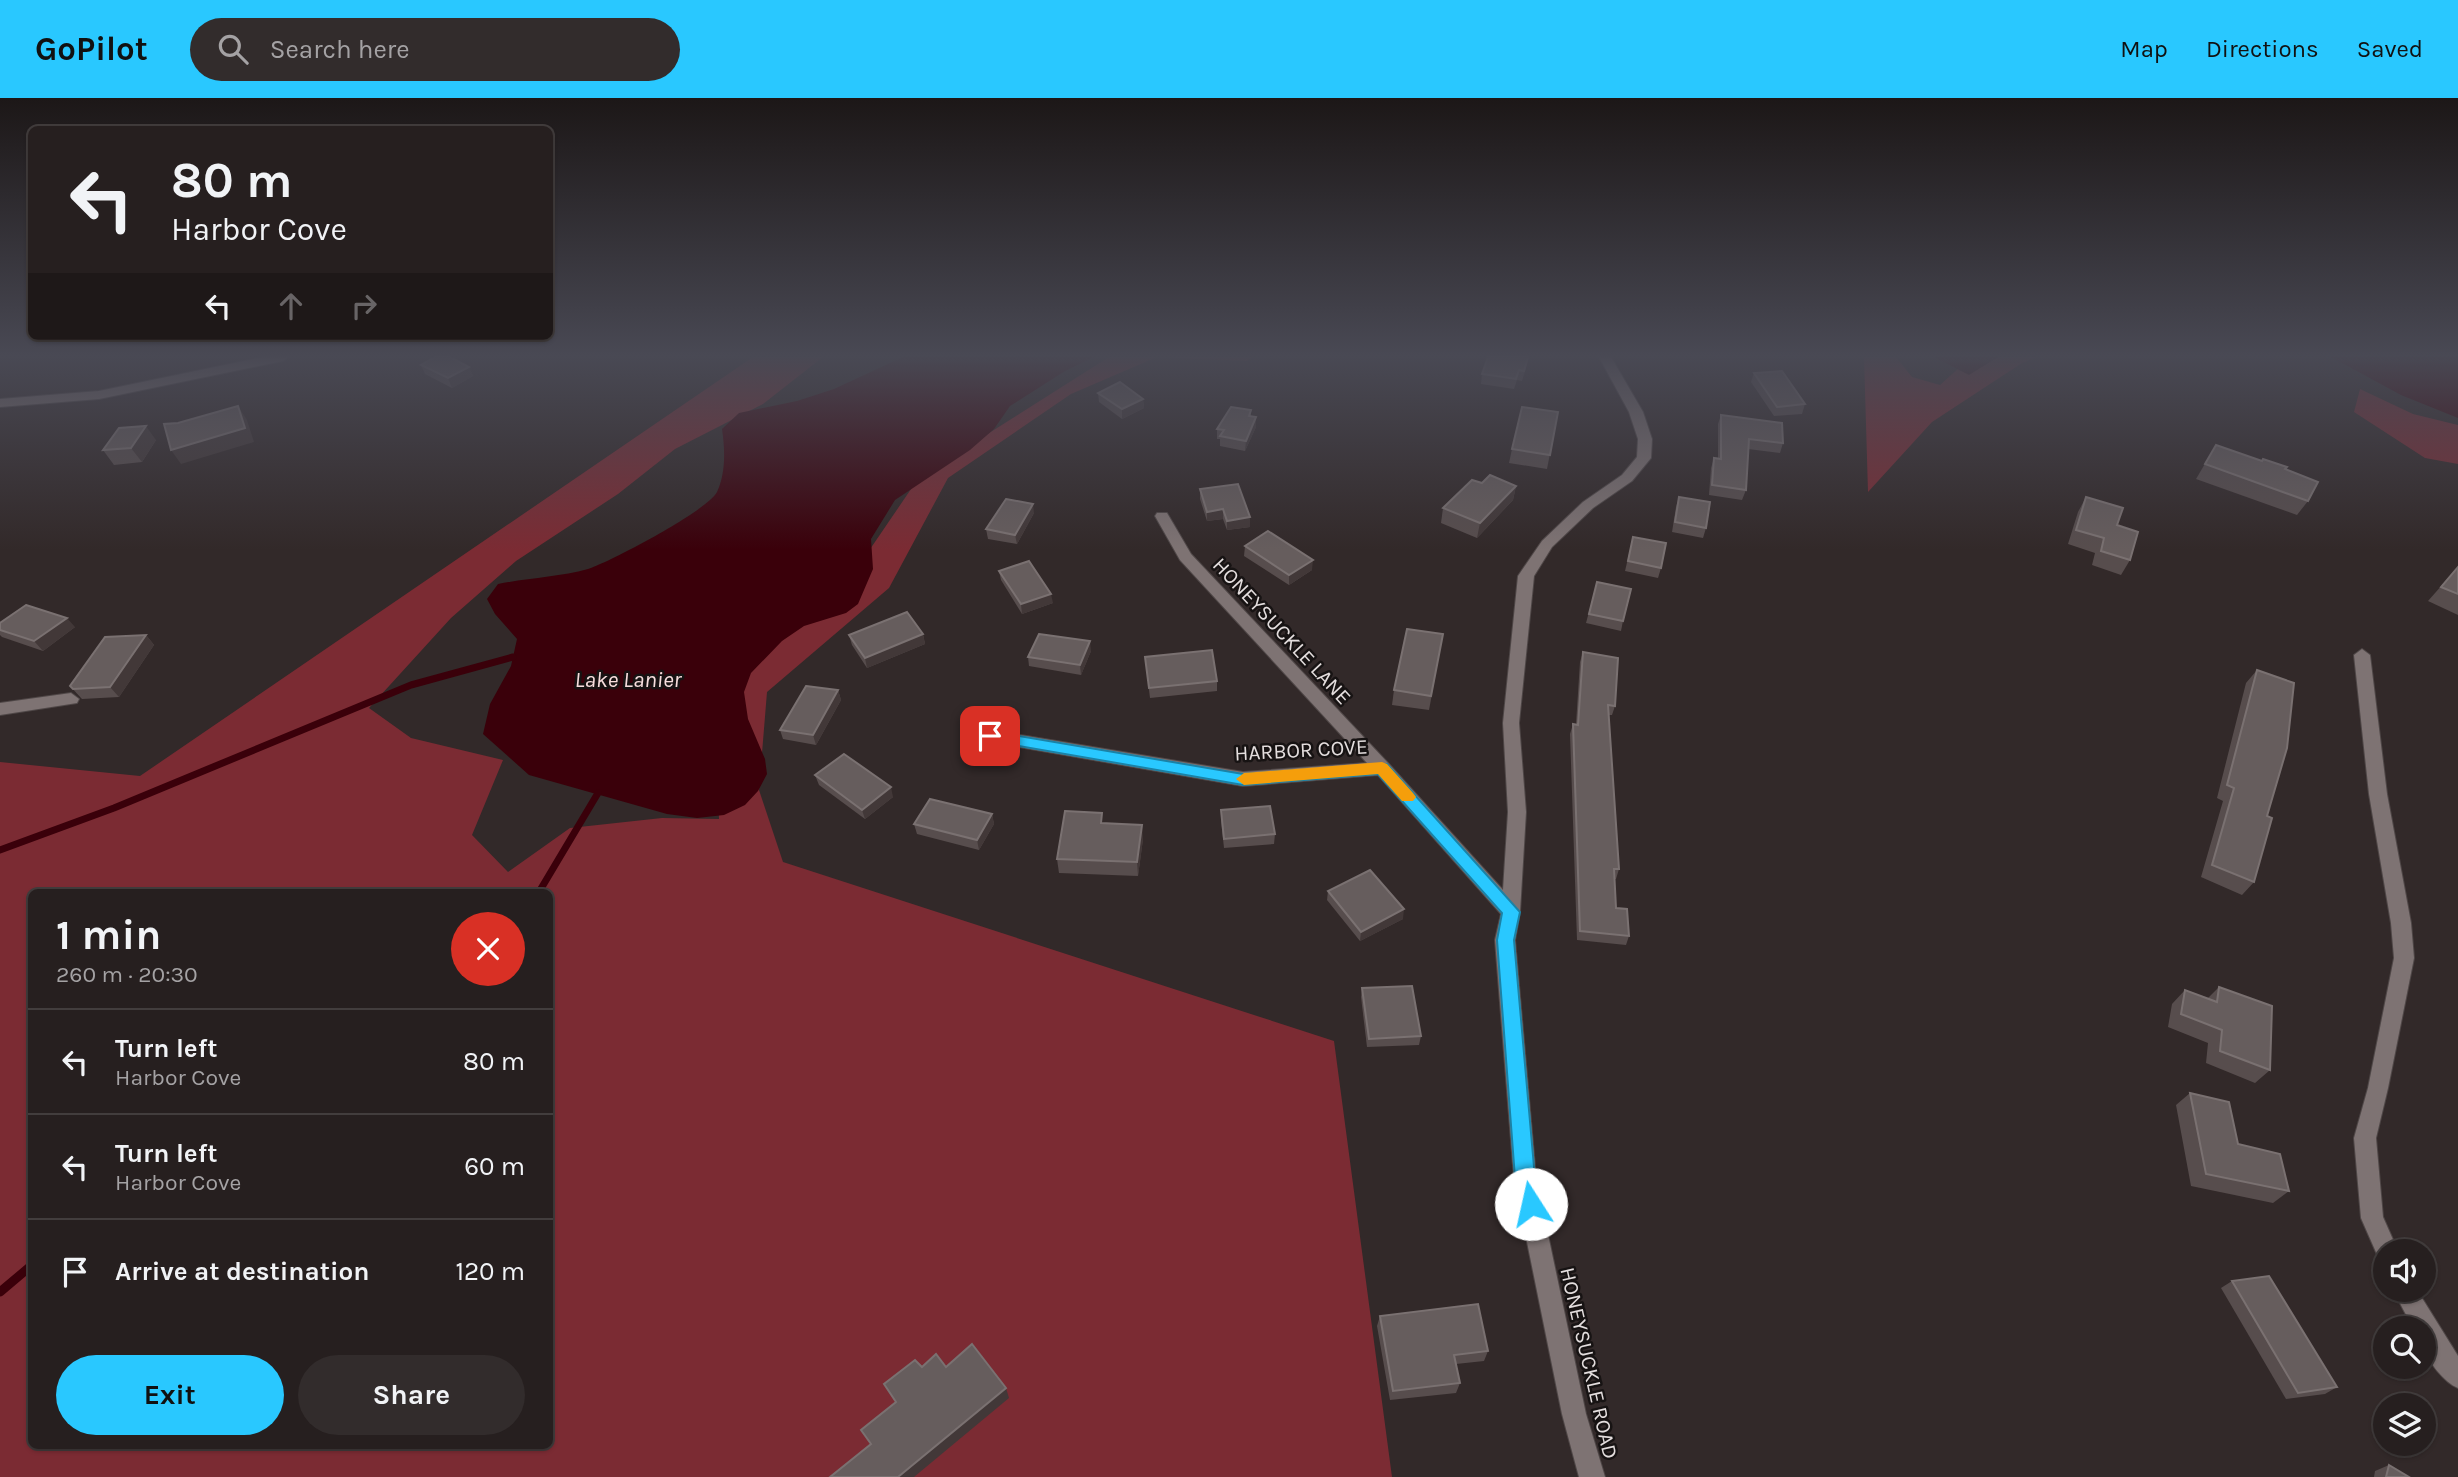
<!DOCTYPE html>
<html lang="en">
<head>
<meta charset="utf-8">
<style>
	:root { --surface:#261f1f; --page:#322c2c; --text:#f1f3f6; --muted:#a4a2a4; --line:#423d3d; --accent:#29c8ff }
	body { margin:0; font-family:Karla,sans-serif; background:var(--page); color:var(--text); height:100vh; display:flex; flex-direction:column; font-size:26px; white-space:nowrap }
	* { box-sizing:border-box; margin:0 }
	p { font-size:23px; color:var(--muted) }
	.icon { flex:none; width:38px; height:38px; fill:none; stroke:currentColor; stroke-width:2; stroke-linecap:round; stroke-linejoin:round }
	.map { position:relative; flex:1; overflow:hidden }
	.sheet { position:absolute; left:28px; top:791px; width:525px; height:560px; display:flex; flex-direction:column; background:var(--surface); border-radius:10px; box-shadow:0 2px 5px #0004,0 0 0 2px var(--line) }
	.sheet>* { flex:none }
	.guide { position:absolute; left:28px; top:28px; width:525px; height:214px; border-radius:10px; box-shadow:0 2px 5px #0004,0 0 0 2px var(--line); background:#261f1f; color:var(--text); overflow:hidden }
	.controls { position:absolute; left:2373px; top:1141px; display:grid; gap:14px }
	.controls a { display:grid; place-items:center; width:63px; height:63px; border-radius:50%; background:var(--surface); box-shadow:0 2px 5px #0004,0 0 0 2px var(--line); font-size:35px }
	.pin { position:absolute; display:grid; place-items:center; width:60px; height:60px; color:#fff; margin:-30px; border-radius:14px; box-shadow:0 4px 10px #0006 }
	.me { position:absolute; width:77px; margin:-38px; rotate:350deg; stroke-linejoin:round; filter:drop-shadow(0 0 5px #0008) }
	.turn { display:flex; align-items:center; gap:24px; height:147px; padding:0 28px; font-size:32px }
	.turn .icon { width:91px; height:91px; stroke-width:2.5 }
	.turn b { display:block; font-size:49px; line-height:60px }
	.lanes { display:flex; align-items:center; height:66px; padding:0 28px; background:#0003; justify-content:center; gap:35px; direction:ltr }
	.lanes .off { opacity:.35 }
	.round { display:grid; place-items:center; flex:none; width:74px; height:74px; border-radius:37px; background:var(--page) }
	.head { display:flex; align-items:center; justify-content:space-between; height:119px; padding:0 28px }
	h1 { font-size:42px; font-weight:700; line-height:52px }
	.cta { display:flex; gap:14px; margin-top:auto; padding:14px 28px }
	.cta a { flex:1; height:80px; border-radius:42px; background:var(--accent); color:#111; font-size:28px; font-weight:700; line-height:80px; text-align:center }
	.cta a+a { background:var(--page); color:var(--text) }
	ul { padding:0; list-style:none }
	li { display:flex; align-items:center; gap:21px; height:105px; padding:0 28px; border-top:2px solid var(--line) }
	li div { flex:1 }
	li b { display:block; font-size:26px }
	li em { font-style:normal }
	header { display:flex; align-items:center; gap:42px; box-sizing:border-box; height:98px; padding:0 35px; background:var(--accent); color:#111 }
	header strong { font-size:33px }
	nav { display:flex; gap:38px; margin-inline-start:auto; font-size:24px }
	.search { width:490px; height:63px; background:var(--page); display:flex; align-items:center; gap:18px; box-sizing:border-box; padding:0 24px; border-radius:38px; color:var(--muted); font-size:26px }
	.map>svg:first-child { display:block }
	.green { fill:#7b2b33; fill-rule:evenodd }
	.water { fill:#3a000a }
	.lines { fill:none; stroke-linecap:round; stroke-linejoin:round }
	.stream-far1 { stroke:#3a000a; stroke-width:7 }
	.stream { stroke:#3a000a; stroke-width:9 }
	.minor-casing { stroke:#4f4747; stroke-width:2 }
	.minor { fill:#7e7373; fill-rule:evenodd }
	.wall { fill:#574d4d }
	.shaded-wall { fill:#423838 }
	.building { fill:#665d5d; stroke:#7a7171; stroke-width:2 }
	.route { fill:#29c8ff; stroke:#1b82a6; stroke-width:2 }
	.slow { fill:#f59e0b }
	.labels { text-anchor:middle; stroke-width:5; stroke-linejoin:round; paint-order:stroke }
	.street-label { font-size:21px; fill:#e4dede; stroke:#171313 }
	.water-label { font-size:23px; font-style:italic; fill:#f7dddd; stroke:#171313 }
</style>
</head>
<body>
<header>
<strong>GoPilot</strong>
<div class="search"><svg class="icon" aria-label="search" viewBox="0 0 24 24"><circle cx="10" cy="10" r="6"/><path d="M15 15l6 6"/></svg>Search here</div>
<nav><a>Map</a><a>Directions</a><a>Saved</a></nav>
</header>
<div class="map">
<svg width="2458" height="1379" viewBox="0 0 2458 1379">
	<rect width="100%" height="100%" fill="#322929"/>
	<g class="green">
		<path d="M753,259H823L763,306L675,351L618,396L516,463L451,520L369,610L411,640L503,662L472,737L508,774L570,730L662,720L719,721L716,631L767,531L832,507L924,372L986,337L1109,259H1252L1247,263L1157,259L1071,296L948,380L889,490L767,594L759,692L783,764L1334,943L1392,1379H0V664L140,678ZM32,794H550V1348H32Z"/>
		<polygon points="1864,259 1896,259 1912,279 1940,287 1971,259 2037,259 2022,265 1932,324 1868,394"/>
		<polygon points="2360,291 2413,316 2458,327 2458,366 2425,360 2354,314"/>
	</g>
	<g class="water">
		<path d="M903,259H1094L1065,273L1010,308L994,331L970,352L895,402L871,441L873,471L858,506L846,515L804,528L782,543L751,575L744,594L748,621L765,661L767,676L758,693L745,707L724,717L697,720L667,716L529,677L483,636L490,606L511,568L517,541L495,516L487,501L498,486C527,480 559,479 588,471C610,464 707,413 717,394C726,375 725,351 722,331L739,315L797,303L834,291Z"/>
		<polygon points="1934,259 1998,259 1969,277"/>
		<polygon points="2331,259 2458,259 2458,320 2401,297"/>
	</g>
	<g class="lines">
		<g class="stream-far1">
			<polyline points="0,752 114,710 411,587 513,559"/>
			<polyline points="539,794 598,695"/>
		</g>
		<polyline class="stream" points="0,1194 32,1167"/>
		<g class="minor-casing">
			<g id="minor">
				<polygon points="263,259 289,259 283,263 99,301 0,309 0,301 99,293"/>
				<polygon points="1599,259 1611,259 1643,314 1652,341 1651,360 1632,383 1593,410 1552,449 1534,478 1519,625 1526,714 1520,814 1515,842 1536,1080 1586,1316 1605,1379 1579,1379 1562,1316 1514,1080 1495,842 1501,816 1378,677 1243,688 990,644 982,638 990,632 1243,674 1367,665 1180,462 1155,418 1157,415 1167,415 1191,456 1388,665 1503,792 1508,714 1503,625 1518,478 1542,443 1583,404 1622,377 1637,359 1638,341 1629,314"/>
				<polygon points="2362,551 2370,557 2387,696 2411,825 2414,860 2388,990 2376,1040 2383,1119 2398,1153 2385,1153 2385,1163 2379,1161 2361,1120 2354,1040 2368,990 2394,860 2391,825 2369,696 2354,557"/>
				<polygon points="71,595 79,601 77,605 0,617 0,605"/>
				<path d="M2393,1192H2417L2458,1258V1290C2445,1285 2427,1263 2424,1249C2422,1243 2424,1236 2424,1230H2413Z"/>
			</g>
		</g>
		<use href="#minor" class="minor"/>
	</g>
	<g class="wall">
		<polygon points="1488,259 1529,259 1522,283 1517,282 1514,291 1481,286 1482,276"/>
		<polygon points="421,267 469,269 473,278 452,290 425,276"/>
		<polygon points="1754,275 1805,306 1802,316 1774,318 1751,284"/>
		<polygon points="1098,295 1143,301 1144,310 1122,321 1099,304"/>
		<polygon points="1251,312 1251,319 1256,329 1245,353 1220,348 1220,341 1217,341 1217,331"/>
		<polygon points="1558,314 1547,371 1509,365 1512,351"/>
		<polygon points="1721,317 1783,345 1780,355 1748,351 1746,392 1742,402 1709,397 1711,370 1714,360 1718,361 1718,326"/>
		<polygon points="156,342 142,364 114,367 103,352"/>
		<polygon points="2216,347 2285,371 2308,403 2297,417 2196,381"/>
		<polygon points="1482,385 1516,388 1513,402 1477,440 1441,425 1443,410"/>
		<polygon points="1200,391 1250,419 1250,429 1227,432 1223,421 1207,423 1200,401"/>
		<polygon points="1679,399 1706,430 1703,440 1672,434 1676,409"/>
		<polygon points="2086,399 2117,427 2130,462 2121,477 2092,467 2095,455 2068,446 2078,414"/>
		<polygon points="1034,415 1017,446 988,441 986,431"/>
		<polygon points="1633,439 1661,470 1658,480 1625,473"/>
		<polygon points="1245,448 1312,472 1289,487 1244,458"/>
		<polygon points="2458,469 2458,517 2428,503"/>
		<polygon points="999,473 1053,505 1022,516 1001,482"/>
		<polygon points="1597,484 1623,523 1621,533 1586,525"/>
		<polygon points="0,525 75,529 43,553 2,539 0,537"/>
		<polygon points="923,536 925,546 867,570 852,547 849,537"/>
		<polygon points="1443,536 1429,612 1392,607 1394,592"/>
		<polygon points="146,537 154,547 119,599 82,601 70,588"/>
		<polygon points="1091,553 1081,577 1029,568 1028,559"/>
		<polygon points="1583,554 1615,608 1612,617 1609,617 1619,771 1616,781 1614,781 1616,810 1629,838 1626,847 1577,842 1570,636 1573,626 1576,626 1580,564"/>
		<polygon points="1145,559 1217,583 1217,593 1150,600"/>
		<polygon points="2257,572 2267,718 2254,784 2242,797 2201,779 2223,703 2217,700 2246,585"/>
		<polygon points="838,592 841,602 816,647 783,641 780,632"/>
		<polygon points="815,677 893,699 865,721 819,687"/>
		<polygon points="1221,712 1275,736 1274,746 1224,750 1221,722"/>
		<polygon points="992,716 994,726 979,752 917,736 914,726"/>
		<polygon points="1103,725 1143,741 1138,778 1059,775 1057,761"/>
		<polygon points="1328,793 1403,821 1360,843 1327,802"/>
		<polygon points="2219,889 2270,972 2255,985 2206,965 2208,945 2168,929 2172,906 2185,892 2207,901"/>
		<polygon points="1362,890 1421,938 1419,947 1367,949 1361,899"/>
		<polygon points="2190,995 2238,1046 2289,1093 2273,1105 2191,1088 2176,1007"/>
		<polygon points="2232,1183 2337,1289 2325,1296 2286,1301 2221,1190"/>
		<polygon points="1380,1218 1488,1253 1484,1263 1456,1266 1460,1285 1456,1295 1390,1302 1377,1228"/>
		<polygon points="2389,1367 2409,1379 2374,1379 2375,1373"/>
	</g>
	<g class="shaded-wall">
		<polygon points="469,269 473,278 452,290 448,280"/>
		<polygon points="1143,301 1144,310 1122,321 1122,311"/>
		<polygon points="238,308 247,322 254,344 181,366 171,352"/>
		<polygon points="1256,319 1256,329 1245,353 1246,343"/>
		<polygon points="146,328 156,342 142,364 131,350"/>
		<polygon points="1516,388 1513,402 1477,440 1480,425"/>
		<polygon points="1033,406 1034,415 1017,446 1015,437"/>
		<polygon points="1223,411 1223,421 1207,423 1207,414"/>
		<polygon points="1250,419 1250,429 1227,432 1227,423"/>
		<polygon points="1313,462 1312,472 1289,487 1289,477"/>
		<polygon points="1051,496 1053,505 1022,516 1021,506"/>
		<polygon points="67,520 75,529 43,553 34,543"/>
		<polygon points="923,536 925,546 867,570 865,560"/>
		<polygon points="146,537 154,547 119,599 110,589"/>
		<polygon points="1090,543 1091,553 1081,577 1080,567"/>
		<polygon points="838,592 841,602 816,647 813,637"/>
		<polygon points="891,689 893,699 865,721 862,712"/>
		<polygon points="992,716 994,726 979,752 977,742"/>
		<polygon points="1142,727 1143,741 1138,778 1137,764"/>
		<polygon points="1404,811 1403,821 1360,843 1361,834"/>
		<polygon points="1006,1290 1009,1300 914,1379 898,1379"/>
	</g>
	<g class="building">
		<polygon points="435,259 450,259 469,269 448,280 421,267"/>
		<polygon points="1488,259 1528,259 1524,273 1519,272 1516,281 1482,276"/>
		<polygon points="1782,273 1805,306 1777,309 1754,275"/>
		<polygon points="1120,284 1143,301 1122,311 1098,295"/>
		<polygon points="238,308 245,330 171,352 164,326 178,325"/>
		<polygon points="1231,309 1251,312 1249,318 1256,319 1246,343 1220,338 1224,332 1217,331"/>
		<polygon points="1522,309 1558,314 1550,357 1512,351"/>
		<polygon points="1721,317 1782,325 1783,345 1749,341 1746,392 1712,387 1714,360 1721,361"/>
		<polygon points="146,328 131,350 103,352 119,330"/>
		<polygon points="2216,347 2262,363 2263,361 2287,369 2285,371 2318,384 2308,403 2205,366"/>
		<polygon points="1490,377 1516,388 1480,425 1443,410 1472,382 1482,385"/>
		<polygon points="1238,386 1250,419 1227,423 1223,411 1207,414 1200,391"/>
		<polygon points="1679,399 1710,404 1706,430 1675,424"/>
		<polygon points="2086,399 2123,410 2117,427 2138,434 2130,462 2101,453 2104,440 2076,432"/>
		<polygon points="1006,401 1033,406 1015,437 986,431"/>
		<polygon points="1268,433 1313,462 1289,477 1245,448"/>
		<polygon points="1633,439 1666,445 1661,470 1628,463"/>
		<polygon points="1029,463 1051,496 1021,506 999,473"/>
		<polygon points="2458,469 2458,496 2441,489"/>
		<polygon points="1597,484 1631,491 1623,523 1589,516"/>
		<polygon points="26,507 67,520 34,543 0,532 0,525"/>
		<polygon points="907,514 923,536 865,560 849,537"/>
		<polygon points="1407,531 1443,536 1431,598 1394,592"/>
		<polygon points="1039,536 1090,543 1080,567 1028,559"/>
		<polygon points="146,537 110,589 73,591 70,588 105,539"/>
		<polygon points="1212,552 1217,583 1149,590 1145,559"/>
		<polygon points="1583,554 1618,560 1615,608 1608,607 1619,771 1614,771 1616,810 1627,811 1629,838 1580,833 1573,626 1578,627"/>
		<polygon points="2257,572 2294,585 2287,650 2267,718 2272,720 2254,784 2212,767 2234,690 2227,687"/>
		<polygon points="806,588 838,592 813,637 780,632"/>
		<polygon points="844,656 891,689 862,712 815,677"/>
		<polygon points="930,701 992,716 977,742 914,726"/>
		<polygon points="1270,708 1275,736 1224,741 1221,712"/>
		<polygon points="1065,713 1102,715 1101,725 1142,727 1137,764 1057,761"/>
		<polygon points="1370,772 1404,811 1361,834 1328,793"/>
		<polygon points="1412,888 1421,938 1369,941 1362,890"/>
		<polygon points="2219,889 2272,908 2270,972 2220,953 2222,932 2181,916 2185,892 2217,904"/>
		<polygon points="2190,995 2229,1004 2238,1046 2280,1056 2289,1093 2206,1076"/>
		<polygon points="2269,1178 2337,1289 2298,1295 2232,1183"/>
		<polygon points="1478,1206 1488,1253 1454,1257 1460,1285 1393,1293 1380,1218"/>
		<polygon points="972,1246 1006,1290 898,1379 830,1379 871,1346 861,1332 896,1304 884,1286 915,1262 922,1269 936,1256 946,1269"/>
		<polygon points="2389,1367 2409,1379 2386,1379"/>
	</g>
	<linearGradient id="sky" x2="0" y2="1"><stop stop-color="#1c1717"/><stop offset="0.57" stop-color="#494954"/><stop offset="1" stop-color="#494954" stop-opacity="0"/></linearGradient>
	<rect width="2458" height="452" fill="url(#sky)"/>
	<polygon class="route" points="990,633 1243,676 1387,666 1520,814 1514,842 1535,1080 1541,1106 1538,1113 1531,1116 1523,1113 1515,1080 1497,842 1502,815 1378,676 1243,687 985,642 983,638 985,634"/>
	<polygon class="slow" points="1382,664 1387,666 1413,695 1416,699 1413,703 1402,703 1378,676 1244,687 1236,681 1244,675"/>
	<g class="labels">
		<g class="street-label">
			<text transform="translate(1282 533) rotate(47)" y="7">HONEYSUCKLE LANE</text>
			<text transform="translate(1301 652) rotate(-3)" y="7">HARBOR COVE</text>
			<text transform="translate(1589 1265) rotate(77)" y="7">HONEYSUCKLE ROAD</text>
		</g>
		<g class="water-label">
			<text x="628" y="589">Lake Lanier</text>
		</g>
	</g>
</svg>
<div class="controls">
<a><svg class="icon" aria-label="sound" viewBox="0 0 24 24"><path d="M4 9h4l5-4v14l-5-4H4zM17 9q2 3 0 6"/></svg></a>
<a><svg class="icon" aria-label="search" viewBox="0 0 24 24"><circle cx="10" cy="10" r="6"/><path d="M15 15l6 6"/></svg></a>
<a><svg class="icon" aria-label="layers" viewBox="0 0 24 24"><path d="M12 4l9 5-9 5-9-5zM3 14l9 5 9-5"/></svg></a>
</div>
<div class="pin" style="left:990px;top:638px;background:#d93025"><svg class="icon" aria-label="arrive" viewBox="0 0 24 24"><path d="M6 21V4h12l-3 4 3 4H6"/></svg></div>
<svg class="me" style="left:1531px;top:1106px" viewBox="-20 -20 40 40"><circle r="19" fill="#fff"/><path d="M0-13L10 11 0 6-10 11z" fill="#29c8ff"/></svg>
<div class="guide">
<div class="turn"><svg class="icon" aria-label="left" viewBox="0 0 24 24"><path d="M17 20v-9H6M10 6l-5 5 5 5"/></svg><div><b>80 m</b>Harbor Cove</div></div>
<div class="lanes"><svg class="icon" aria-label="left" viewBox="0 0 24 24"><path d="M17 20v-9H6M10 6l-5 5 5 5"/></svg><svg class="icon off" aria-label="ahead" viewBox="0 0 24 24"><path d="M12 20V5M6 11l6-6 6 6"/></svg><svg class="icon off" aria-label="right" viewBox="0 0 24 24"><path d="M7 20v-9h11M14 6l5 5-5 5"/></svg></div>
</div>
<section class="sheet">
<div class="head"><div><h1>1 min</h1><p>260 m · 20:30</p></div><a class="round" style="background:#d93025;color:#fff"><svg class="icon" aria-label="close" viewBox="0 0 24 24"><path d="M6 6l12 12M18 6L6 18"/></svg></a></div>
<ul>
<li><svg class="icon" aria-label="left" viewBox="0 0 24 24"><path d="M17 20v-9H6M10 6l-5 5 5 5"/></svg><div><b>Turn left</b><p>Harbor Cove</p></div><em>80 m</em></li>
<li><svg class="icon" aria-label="left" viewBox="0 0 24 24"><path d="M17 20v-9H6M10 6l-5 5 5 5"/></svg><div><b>Turn left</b><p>Harbor Cove</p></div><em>60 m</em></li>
<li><svg class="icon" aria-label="arrive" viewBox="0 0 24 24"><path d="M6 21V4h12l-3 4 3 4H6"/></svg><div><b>Arrive at destination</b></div><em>120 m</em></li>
</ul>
<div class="cta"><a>Exit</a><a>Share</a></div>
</section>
</div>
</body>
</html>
